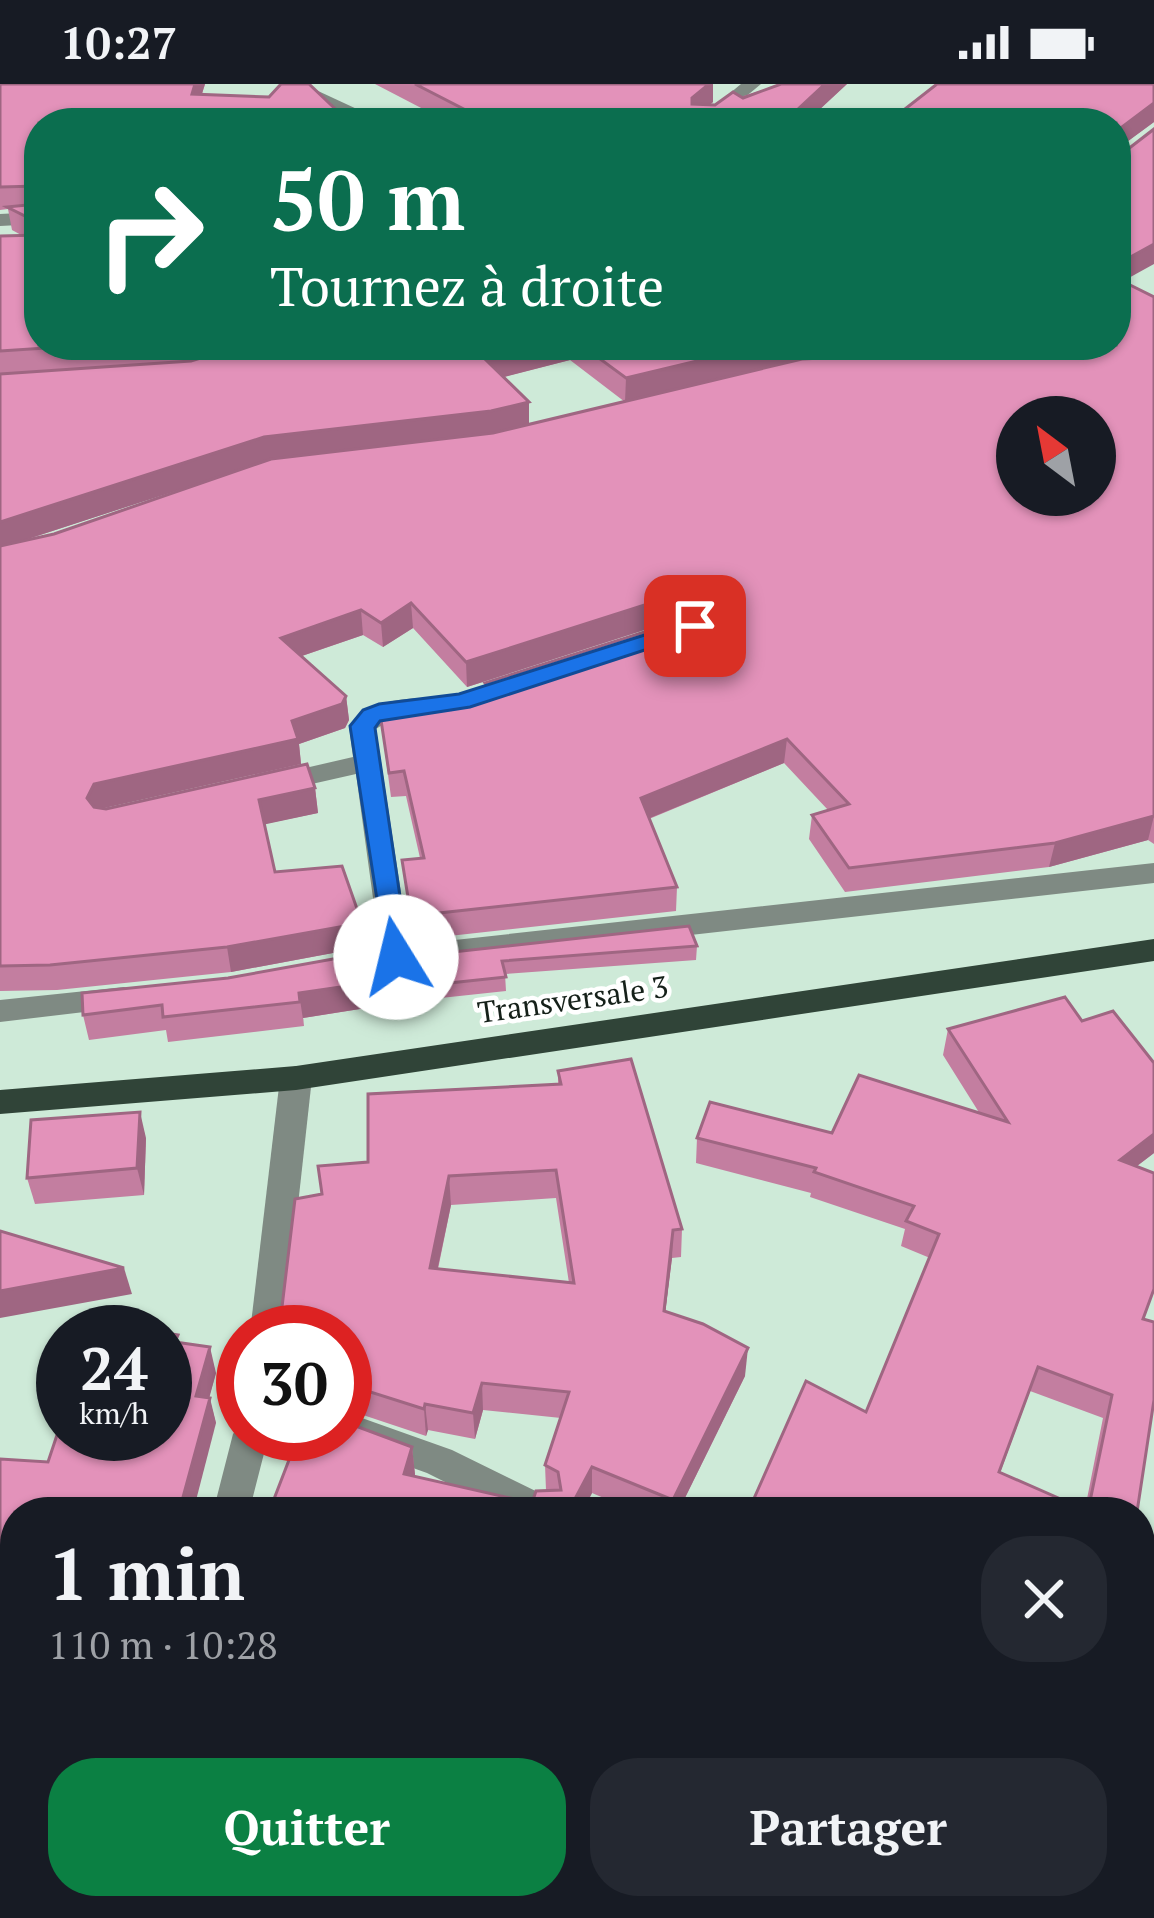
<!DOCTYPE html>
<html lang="fr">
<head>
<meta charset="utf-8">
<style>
	:root { --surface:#171b24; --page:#242831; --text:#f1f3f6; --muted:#9ea1a6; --accent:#0b8043 }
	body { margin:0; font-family:"PT Serif",serif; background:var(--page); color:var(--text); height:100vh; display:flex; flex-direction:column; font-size:45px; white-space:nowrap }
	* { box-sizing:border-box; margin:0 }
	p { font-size:39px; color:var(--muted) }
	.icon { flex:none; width:66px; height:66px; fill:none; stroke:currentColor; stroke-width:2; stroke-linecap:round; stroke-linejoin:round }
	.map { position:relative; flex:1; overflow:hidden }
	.sheet { position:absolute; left:0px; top:1413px; width:1155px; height:423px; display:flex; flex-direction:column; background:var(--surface); border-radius:48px 48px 0 0; box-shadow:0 3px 9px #0004 }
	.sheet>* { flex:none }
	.guide { position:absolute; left:24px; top:24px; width:1107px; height:252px; border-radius:48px; box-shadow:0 3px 9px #0004; background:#0b6e4f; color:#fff; overflow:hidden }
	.needle { width:78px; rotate:328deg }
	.controls { position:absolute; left:996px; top:312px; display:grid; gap:24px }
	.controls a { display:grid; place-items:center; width:120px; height:120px; border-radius:50%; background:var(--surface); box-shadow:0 3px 9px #0004; font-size:60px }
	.speed { position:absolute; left:36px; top:1221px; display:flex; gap:24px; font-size:60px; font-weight:700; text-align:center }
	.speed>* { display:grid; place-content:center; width:156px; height:156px; border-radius:50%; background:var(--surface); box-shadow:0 3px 9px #0004; line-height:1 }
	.speed small { font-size:30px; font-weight:400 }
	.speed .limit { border:18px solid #d22; background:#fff; color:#111 }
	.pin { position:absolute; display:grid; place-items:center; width:102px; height:102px; color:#fff; margin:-51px; border-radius:24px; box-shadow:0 6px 18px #0006 }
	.me { position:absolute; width:132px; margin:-66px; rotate:351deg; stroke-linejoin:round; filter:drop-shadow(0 0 9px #0008) }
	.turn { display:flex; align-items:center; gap:42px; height:252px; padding:0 48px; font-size:54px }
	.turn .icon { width:156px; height:156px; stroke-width:2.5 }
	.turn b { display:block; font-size:84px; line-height:102px }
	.round { display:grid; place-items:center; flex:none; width:126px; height:126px; border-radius:48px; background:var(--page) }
	.head { display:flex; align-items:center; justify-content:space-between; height:204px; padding:0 48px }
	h1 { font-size:72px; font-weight:700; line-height:90px }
	.action { display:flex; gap:24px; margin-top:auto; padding:24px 48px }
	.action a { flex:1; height:138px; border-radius:48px; background:var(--accent); color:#fff; font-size:48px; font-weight:700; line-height:138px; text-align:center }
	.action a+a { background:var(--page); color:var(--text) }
	.status { display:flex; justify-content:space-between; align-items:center; height:84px; padding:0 60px; background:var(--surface); direction:ltr }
	.status svg { height:33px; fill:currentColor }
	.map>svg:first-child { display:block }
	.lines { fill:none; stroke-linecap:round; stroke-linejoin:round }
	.minor { fill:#7f8a83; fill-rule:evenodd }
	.major { fill:#304438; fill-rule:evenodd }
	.wall { fill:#c37ea0; fill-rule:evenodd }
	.shaded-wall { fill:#9f6682 }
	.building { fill:#e392ba; stroke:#9f6682; stroke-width:3; fill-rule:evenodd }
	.route { fill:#1a73e8; stroke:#114b97; stroke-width:3 }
	.labels { text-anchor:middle; stroke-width:9; stroke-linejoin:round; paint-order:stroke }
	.street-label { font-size:30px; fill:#152019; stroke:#fff }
</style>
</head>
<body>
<div class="status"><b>10:27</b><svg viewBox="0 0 49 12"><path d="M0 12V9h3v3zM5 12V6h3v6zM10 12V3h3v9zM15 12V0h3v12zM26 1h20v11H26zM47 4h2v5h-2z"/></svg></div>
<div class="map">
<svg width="1154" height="1834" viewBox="0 0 1154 1834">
	<rect width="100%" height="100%" fill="#ceead8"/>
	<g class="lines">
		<g class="minor">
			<polygon points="279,0 303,0 387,39 362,39"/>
			<polygon points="741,0 761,0 714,39 694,39"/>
			<polygon points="39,128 39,140 0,142 0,130"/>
			<path d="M417,614L426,616L430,622L426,628L394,633L376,645L409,861L1154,779V799L396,884L338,895L328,892L323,884L328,876L380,865L356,690L272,709L258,700L262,694L353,673L349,642C368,620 389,616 417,614Z"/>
			<polygon points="124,903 135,906 139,914 135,922 0,938 0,916"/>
			<polygon points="296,982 307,986 312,994 284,1248 250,1248 280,994 285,986"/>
			<polygon points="345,1328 452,1366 554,1416 559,1428 505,1428 427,1389 332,1355 330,1350 345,1350"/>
			<polygon points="243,1337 243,1350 269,1350 249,1428 213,1428 233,1350"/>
			<polygon points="1154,1495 1154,1601 1140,1608 1140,1502"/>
			<polygon points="108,1821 150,1821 147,1834 105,1834"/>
			<polygon points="1091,1821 1133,1821 1132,1834 1090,1834"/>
		</g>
		<polygon class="major" points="1154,855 1154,877 296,1006 0,1030 0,1006 296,982"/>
	</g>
	<g class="wall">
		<path d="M0,0H205L202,10L350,39H39V261H922L900,270L1116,261V39L1154,0V38L1117,65L1123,198L1154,213V760L1148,756L1049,783L845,808L809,755L812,731L828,726L784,679L649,735L677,803L676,827L413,856L402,776L420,774L406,712L391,713L379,623L485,607V599L696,531L694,530L467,603L413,544L383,563L363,551L302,572L346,612L349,636L345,644L299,660L301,680L102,724L315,704L318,729L264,740L275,788L362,839L365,863L231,888L57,906L0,907V152H23L12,146L8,125L0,126ZM570,276L625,318L529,341V318L503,293ZM259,379L54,450L22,457Z"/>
		<polygon points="375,0 713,0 713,18 709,21 715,21 781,0 847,0 805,39 450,39"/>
		<polygon points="697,862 696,876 505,890 506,907 422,916 416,872"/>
		<polygon points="382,897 385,921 303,934 304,942 168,958 166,946 89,956 83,931"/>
		<path d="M1082,937L1154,979V1069L1137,1082L1143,1235L1137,1428H748L866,1328L930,1174L901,1162L905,1145L810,1113L811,1109L696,1079L697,1054L832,1049L980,1030L943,971L948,945ZM1030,1307L1103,1334L1085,1425L1000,1389Z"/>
		<path d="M558,987L682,1145L681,1173L672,1174L665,1228L745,1292L678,1428H637L592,1409L582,1428H269L412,1363L415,1392L532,1419L546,1406L545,1381L561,1334L483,1326L475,1355L428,1346L426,1352L345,1325V1248L322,1110L368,1078L558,1000ZM556,1114L569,1199L438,1185L451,1121Z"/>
		<polygon points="146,1054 144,1111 35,1120 27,1094"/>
		<polygon points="180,1259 216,1289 209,1313 216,1339 15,1428 15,1525 0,1525 0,1375 48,1378"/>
		<polygon points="1154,1634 1154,1674 1148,1673"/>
		<polygon points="15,1641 15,1731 9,1731 0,1714 0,1694"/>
		<polygon points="515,1821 605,1821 607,1834 522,1834"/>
		<polygon points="899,1821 973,1821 956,1834 908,1834"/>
	</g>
	<g class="shaded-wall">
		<polygon points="195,0 205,0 195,31 192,10"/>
		<polygon points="709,0 713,0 713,18 691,36 692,14"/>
		<polygon points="825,0 847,0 805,39 783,39"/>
		<polygon points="1154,19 1154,38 1116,66 1118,46"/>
		<polygon points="1154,160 1154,180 1116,201 1116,181"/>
		<polygon points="190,261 256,261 192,279"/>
		<polygon points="537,261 570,261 570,276 485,298 484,274"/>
		<polygon points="764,261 800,261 799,275 625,318 626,294"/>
		<polygon points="898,261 922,261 897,272"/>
		<polygon points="529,318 529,342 492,351 268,377 0,464 0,438 264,353"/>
		<polygon points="695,505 694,530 467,603 466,578"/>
		<polygon points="411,519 413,544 383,563 381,539"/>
		<polygon points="361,526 363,551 284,578 281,554"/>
		<polygon points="346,612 349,636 345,644 299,660 301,680 100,725 93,738 87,714 94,700 292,637"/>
		<polygon points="787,655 784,679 640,738 641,714"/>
		<polygon points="315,704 318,729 262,741 259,716"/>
		<polygon points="1154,732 1148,756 1049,783 1055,759"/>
		<polygon points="362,839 365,863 231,888 227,863"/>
		<polygon points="382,897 385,921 303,934 304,942 299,909"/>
		<polygon points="140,1028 146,1054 144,1111 137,1084"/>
		<polygon points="1154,1050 1154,1069 1112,1101 1120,1076"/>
		<polygon points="449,1092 451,1121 432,1211 430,1184"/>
		<polygon points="673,1146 672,1174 662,1255 664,1227"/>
		<polygon points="124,1184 132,1210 0,1234 0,1207"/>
		<polygon points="210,1263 216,1289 203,1337 196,1312"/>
		<polygon points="748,1264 745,1292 678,1428 672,1428 673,1416"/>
		<polygon points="482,1299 483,1326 475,1355 473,1329"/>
		<polygon points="210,1314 216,1339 193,1428 179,1428"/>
		<polygon points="425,1320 428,1346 426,1352 424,1325"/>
		<polygon points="412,1363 415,1390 408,1416 404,1390"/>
		<polygon points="592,1383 592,1409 582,1428 568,1428"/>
		<polygon points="294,1821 303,1821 301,1834 292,1834"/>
		<polygon points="954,1821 973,1821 955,1834 941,1830"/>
	</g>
	<g class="building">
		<polygon points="0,0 195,0 192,10 269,13 281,0 309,0 350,39 39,39 39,139 7,123 38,120 38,102 0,103"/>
		<polygon points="415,0 709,0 692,14 692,20 715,21 733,8 743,14 781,0 825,0 783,39 491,39"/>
		<polygon points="937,0 1154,0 1154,19 1118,46 1117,69 1123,69 1154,45 1154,160 1116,181 1116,39 887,39"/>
		<polygon points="39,151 39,261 92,261 0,267 0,152"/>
		<path d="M1116,194L1154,213V732L1055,759L849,784L812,731L849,720L787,655L641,714L677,803L411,832L402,776L424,774L404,687L389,689L379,623L491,606L485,599L707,528L714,517L695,505L466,578L411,519L381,539L361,526L281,554L346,612L342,620L292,637L298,655L94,700L87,714L94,723L106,725L307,680L315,704L259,716L275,788L342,782L362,839L227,863L50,881L0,882V462L54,450L271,375L493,349L802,275L905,270L924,261H1116ZM1017,333H1095V411H1017Z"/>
		<polygon points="243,261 537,261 484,274 529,318 491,327 264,353 0,438 0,290 191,277"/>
		<polygon points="581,261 764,261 626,294"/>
		<polygon points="689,842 697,862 502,877 506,893 421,902 416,872"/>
		<polygon points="372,868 382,897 299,909 300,918 163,933 162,921 83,931 82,909 228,894"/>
		<path d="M1065,913L1082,937L1113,927L1154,979V1050L1120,1076L1154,1089V1205L1143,1235L1154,1238V1316L1137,1428H748L806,1297L866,1328L939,1150L906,1137L914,1122L814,1088L816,1084L697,1054L710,1018L832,1049L859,991L1008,1038L948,945ZM1038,1283L1112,1311L1088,1427L999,1388Z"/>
		<path d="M631,975L682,1145L673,1146L664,1227L703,1240L748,1264L673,1416L592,1383L568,1428H269L299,1350H345V1338L412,1363L404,1390L532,1419L536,1407L561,1406L558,1388L545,1381L569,1308L482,1299L473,1329L425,1320L424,1325L345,1300V1248H286L282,1223L295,1115L322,1110L318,1082L368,1078V1010L561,1000L558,987ZM556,1086L574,1199L430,1184L449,1092Z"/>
		<polygon points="140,1028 137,1084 27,1094 31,1036"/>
		<polygon points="0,1147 124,1184 0,1207"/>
		<polygon points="93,1240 153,1248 91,1248"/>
		<polygon points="165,1249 178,1251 175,1258 210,1263 196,1312 210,1314 179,1428 15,1428 15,1502 0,1502 0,1375 48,1378 63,1333 63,1350 165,1350"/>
		<polygon points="12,1641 15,1641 15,1709 0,1708 0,1694"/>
		<polygon points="133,1821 294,1821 292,1834 131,1834"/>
		<polygon points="420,1821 508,1821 507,1834 421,1834"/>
		<polygon points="525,1821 605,1821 607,1834 532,1834"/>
		<polygon points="650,1821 714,1821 722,1834 629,1834"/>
		<polygon points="918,1821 954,1821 941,1830 956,1834 927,1834"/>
	</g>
	<polygon class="route" points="695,535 706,542 703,547 470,623 380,637 375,644 409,873 396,882 387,880 350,642 363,626 379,620 459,610"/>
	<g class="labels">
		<g class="street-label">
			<text transform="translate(573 916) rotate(-8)" y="10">Transversale 3</text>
		</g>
	</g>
</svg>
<div class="controls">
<a><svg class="needle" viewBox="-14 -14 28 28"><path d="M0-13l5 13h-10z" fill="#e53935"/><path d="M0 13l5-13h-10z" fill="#9ea1a6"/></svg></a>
</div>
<div class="speed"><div>24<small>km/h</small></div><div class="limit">30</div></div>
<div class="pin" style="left:695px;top:542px;background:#d93025"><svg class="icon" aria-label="arrive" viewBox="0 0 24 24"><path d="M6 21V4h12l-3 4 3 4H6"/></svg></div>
<svg class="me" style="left:396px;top:873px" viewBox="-20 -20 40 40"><circle r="19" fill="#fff"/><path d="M0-13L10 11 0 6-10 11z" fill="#1a73e8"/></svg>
<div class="guide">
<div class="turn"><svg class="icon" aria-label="right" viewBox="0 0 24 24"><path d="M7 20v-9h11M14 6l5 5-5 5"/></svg><div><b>50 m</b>Tournez à droite</div></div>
</div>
<section class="sheet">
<div class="head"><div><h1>1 min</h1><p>110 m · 10:28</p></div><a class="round"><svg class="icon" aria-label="close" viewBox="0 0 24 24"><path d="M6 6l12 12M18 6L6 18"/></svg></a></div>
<div class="action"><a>Quitter</a><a>Partager</a></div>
</section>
</div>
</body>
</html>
